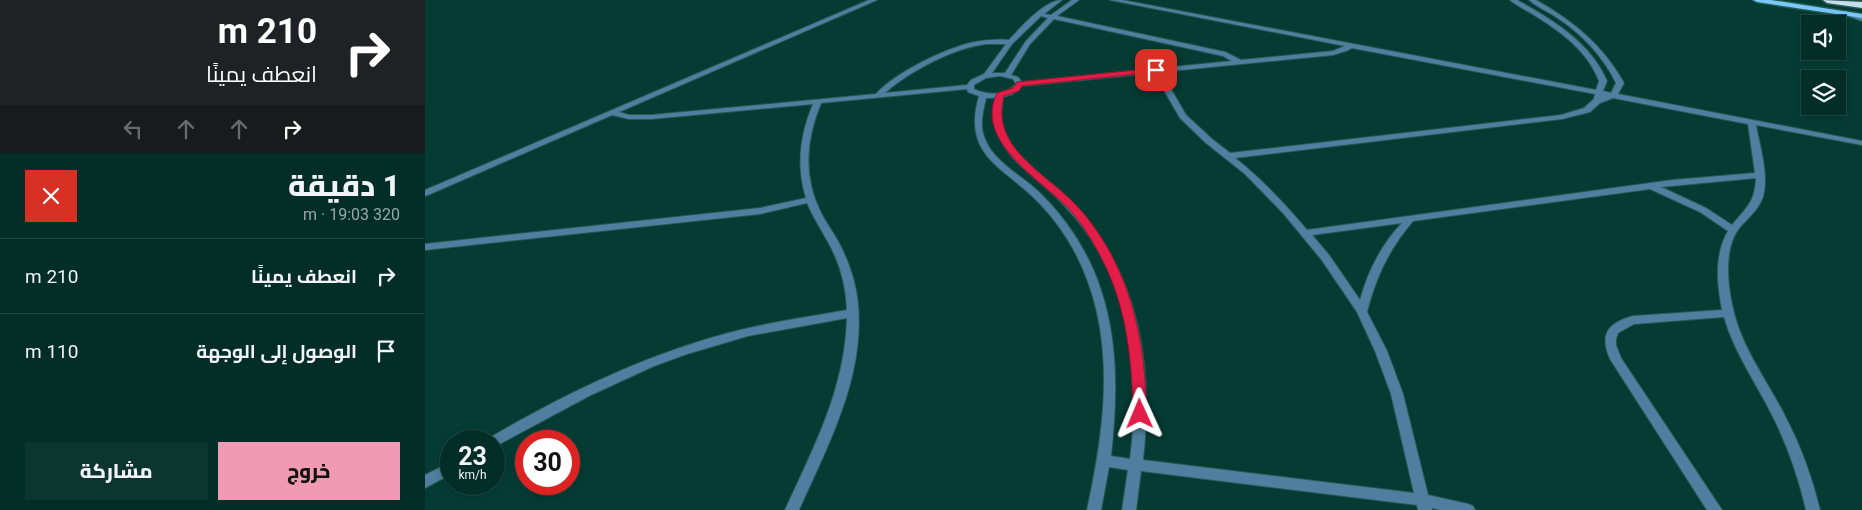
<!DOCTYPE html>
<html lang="ar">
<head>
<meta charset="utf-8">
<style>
	:root { --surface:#032d27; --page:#0d352f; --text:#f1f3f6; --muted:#97a8a7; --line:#244944; --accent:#f09ab5 }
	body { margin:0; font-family:Roboto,Cairo,sans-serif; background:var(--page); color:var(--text); direction:rtl; height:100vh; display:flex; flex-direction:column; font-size:19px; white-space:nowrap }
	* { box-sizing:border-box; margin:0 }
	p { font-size:16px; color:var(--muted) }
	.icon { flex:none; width:28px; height:28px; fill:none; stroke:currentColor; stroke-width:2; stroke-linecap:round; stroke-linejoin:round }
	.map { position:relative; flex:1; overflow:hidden; direction:ltr }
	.panel { display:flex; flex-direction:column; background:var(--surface); width:425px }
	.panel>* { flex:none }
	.top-card { background:#202124; color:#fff; overflow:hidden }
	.controls { position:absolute; left:1376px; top:15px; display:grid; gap:10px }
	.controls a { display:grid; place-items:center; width:45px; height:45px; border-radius:0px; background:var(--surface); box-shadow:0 2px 8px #0003,0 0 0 1px var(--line); font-size:25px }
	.speed { position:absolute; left:15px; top:430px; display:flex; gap:10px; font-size:25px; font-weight:700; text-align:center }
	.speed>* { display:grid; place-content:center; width:65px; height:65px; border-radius:50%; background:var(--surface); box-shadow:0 2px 8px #0003,0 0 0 1px var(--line); line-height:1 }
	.speed small { font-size:12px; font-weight:400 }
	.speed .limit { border:8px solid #d22; background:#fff; color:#111 }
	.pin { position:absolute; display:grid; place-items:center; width:42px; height:42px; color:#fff; margin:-21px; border-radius:10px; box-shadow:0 2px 8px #0006 }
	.me { position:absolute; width:55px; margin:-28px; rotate:359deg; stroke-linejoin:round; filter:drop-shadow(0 0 4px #0008) }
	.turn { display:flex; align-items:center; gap:18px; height:105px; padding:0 25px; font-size:22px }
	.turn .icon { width:65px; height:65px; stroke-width:2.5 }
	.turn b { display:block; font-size:35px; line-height:42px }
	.lanes { display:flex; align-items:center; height:48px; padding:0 25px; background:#0003; justify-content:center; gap:25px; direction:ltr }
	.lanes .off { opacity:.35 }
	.round { display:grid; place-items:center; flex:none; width:52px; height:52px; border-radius:0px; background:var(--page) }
	.summary { display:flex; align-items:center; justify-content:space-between; height:85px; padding:0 25px }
	h1 { font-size:30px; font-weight:800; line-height:38px }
	.action { display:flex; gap:10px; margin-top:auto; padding:10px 25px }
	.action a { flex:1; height:58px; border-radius:0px; background:var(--accent); color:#111; font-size:20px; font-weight:800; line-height:58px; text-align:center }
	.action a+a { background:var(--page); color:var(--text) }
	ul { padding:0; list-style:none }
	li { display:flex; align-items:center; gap:15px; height:75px; padding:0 25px; border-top:1px solid var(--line) }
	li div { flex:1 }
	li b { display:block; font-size:19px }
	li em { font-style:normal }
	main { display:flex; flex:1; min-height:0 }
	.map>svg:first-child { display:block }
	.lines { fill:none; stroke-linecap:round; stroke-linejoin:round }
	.street-casing { stroke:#245a52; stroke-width:2 }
	.primary-casing { stroke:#245a52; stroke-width:3 }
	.highway-casing { stroke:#245a52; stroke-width:3 }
	.street { fill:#4f7fa0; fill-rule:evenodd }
	.primary { fill:#78c8fe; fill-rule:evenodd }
	.highway { fill:#c7dded; fill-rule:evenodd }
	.route { fill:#e11d48; stroke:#92132f }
</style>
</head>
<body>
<main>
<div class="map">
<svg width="1437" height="510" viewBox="0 0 1437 510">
	<rect width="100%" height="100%" fill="#043c34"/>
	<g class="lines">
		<g class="street-casing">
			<g id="street">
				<path d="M444,0H452L194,112L204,115H226L451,94C471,72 521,48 549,42C561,40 572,39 584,40C596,27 620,0 637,0L619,14L626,15L647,0H654L632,16L800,52L816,60L908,51L920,46L685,0H697L1171,90L1174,81C1162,50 1136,32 1109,15C1101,10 1092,6 1085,0H1092C1128,20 1165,42 1182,81L1178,91L1186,93L1191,83C1177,55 1157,34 1131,17C1122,11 1112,7 1104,0H1111C1148,21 1178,45 1199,83L1193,94L1437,141V145L1331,125C1335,148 1344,174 1338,197C1334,209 1323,218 1315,227C1302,243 1302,267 1304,286C1310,340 1335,368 1359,414C1375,444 1387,477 1395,510H1381C1373,476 1362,444 1346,413C1330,381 1309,352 1299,317L1209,324L1193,333L1191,339V345L1196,358L1297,510H1282L1185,359C1174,334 1183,323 1208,316L1297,310C1292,284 1289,255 1303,231L1275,212L1225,189L988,221C964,249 951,277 942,312L962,351L978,394L1003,495L1043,504L1048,506L1050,510H1016L1007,508V510H993L992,505L716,471L711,510H697L703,470L684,467L676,510H662C678,436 690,356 663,282C653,254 637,227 616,205C581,167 536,158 554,96L543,92L542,89L396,103C382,137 378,172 393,206C398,219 407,230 414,243C424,262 431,283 433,304C440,377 403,445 374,510H360C389,447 420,389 422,318L323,336L262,354L229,366L164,396L69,447V441H63L64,438C135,397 209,360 289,337C332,324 377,318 422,310C421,286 415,263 403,242C396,229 388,217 382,203L335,214L0,250V244L335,208L381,198C371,166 375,135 388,104L226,119H204L187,115L3,195L0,196V190ZM616,16L623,18L601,41L580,73H567L587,44ZM629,19L798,56L807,61L597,82L593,77L586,75L605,44ZM561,44H581L559,74L546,80L542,85L460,93C484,71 529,48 561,44ZM927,48L1170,94L1169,99L1159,108L1136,115L805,153L787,139L761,115L736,72L908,55L921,51ZM729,73L755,118L781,143L820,174L858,213L896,259L932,312L950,351L966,394L989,493L718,460C726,389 720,313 683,250C671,231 657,212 641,196C617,173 579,153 576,116C576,110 578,103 578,97L588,94L597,86ZM575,76L588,79L591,84C581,95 563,96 549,89V85L561,78ZM561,98H571C563,153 602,167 635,201C649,215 662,231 672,249C709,312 714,388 705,459L686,456C693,393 694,329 668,269C655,240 636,213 614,192C596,175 569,162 560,139C554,126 558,111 561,98ZM1188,98L1323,124L1330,173L1247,180L882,230C860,204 837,179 810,158L1137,119L1165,112L1175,103ZM1331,178C1330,202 1322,207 1307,225L1281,208L1236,187ZM977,223C956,245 943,271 935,300L904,255L887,235Z"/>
				<polygon points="1420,11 1437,17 1437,21 1418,14 1417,13"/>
				<polygon points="26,462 26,474 0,488 0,475"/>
			</g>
		</g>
		<g class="primary-casing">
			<polygon id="primary" points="1328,0 1346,0 1437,14 1437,18 1332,2"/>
		</g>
		<g class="highway-casing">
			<polygon id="highway" points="1398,0 1437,2 1437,8 1402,3"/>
		</g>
		<use href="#street" class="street"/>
		<use href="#primary" class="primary"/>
		<use href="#highway" class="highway"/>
	</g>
	<path class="route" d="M731,68L733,69V72L597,86L594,91L579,96C565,148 621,173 652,206C667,222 681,243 690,262C714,311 720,361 722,414L720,417L715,419L710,417L708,414C707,361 702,309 678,261C669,243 658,225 645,210C617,180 548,142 572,93L588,88L592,82Z"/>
</svg>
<div class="controls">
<a><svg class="icon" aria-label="sound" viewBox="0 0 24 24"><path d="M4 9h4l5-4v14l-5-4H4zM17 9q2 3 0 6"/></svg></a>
<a><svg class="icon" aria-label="layers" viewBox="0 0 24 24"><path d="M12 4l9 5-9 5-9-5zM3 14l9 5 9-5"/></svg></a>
</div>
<div class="speed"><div>23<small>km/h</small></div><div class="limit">30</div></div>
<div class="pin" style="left:731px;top:70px;background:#d93025"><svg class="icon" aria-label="arrive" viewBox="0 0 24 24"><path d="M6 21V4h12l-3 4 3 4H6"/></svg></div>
<svg class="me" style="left:715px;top:414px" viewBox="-20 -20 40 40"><path d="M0-17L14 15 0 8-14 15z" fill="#e11d48" stroke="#fff" stroke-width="4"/></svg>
</div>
<section class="panel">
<div class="top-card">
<div class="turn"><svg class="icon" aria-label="right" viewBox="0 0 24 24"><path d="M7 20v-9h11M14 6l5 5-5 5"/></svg><div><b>210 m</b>انعطف يمينًا</div></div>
<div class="lanes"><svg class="icon off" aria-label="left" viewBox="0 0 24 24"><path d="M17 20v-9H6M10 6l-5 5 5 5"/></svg><svg class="icon off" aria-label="ahead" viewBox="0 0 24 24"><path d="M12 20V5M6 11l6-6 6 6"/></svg><svg class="icon off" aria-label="ahead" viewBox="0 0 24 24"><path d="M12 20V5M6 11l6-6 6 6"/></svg><svg class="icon" aria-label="right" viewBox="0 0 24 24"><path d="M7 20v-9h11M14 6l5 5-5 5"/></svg></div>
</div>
<div class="summary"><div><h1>1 دقيقة</h1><p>320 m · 19:03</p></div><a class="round" style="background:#d93025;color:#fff"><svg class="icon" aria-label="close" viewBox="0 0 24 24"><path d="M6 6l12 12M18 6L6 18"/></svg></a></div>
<ul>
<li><svg class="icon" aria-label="right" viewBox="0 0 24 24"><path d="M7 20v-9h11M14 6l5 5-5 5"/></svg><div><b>انعطف يمينًا</b></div><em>210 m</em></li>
<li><svg class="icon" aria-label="arrive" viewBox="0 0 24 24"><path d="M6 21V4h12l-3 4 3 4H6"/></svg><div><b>الوصول إلى الوجهة</b></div><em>110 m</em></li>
</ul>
<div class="action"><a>خروج</a><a>مشاركة</a></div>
</section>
</main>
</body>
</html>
